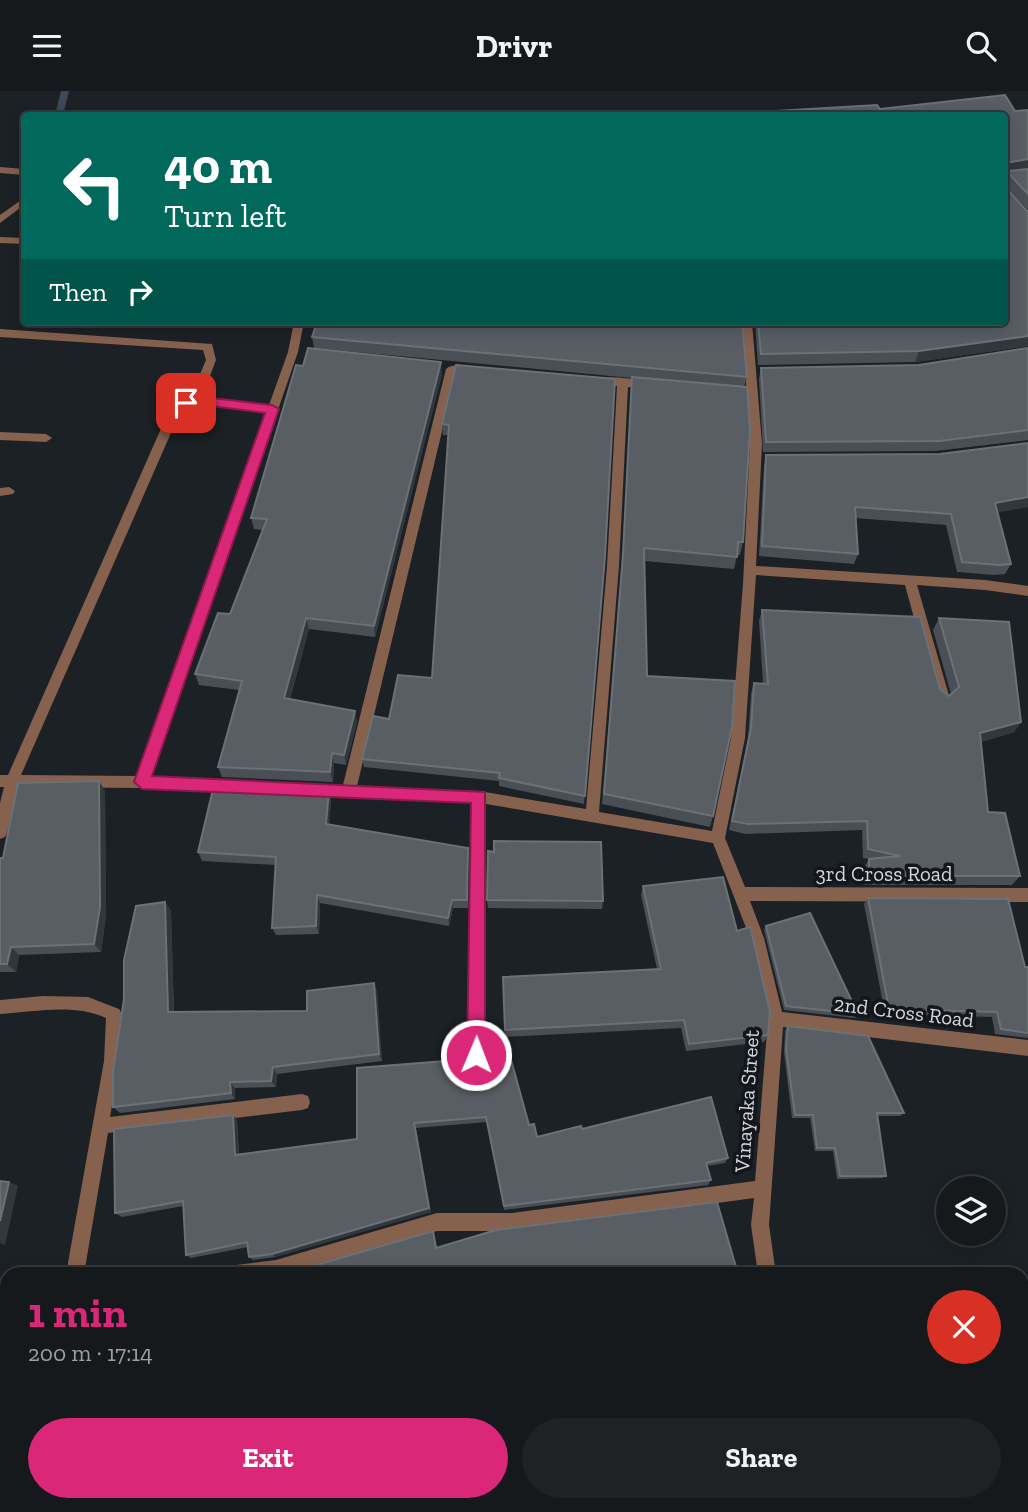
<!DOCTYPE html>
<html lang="en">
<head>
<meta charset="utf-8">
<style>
	:root { --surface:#15191c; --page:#1e2225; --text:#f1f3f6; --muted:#9da0a3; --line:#34383b; --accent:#db2777 }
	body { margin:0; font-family:"Zilla Slab",serif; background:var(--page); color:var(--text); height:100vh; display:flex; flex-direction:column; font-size:26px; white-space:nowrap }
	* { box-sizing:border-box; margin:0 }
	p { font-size:23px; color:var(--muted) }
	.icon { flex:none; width:38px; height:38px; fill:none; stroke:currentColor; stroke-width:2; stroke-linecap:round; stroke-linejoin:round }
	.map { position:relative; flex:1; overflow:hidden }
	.drawer { position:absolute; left:0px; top:1176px; width:1029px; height:245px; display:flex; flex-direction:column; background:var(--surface); border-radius:21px 21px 0 0; box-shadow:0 4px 18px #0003,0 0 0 2px var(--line) }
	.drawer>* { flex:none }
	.guide { position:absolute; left:21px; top:21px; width:987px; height:214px; border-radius:7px; box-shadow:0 4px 18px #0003,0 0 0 2px var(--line); background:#00695c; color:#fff; overflow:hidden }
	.tools { position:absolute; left:936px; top:1085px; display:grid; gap:14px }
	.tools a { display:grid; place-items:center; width:70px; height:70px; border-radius:50%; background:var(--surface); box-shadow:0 4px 18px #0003,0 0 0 2px var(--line); font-size:35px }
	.pin { position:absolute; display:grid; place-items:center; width:60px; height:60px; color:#fff; margin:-30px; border-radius:14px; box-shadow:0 4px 10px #0006 }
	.me { position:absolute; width:77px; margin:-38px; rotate:1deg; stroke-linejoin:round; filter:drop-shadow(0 0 5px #0008) }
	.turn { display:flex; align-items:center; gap:24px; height:147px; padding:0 28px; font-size:32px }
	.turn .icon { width:91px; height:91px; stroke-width:2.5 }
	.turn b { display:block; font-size:49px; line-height:60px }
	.then { display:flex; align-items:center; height:66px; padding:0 28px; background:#0003; gap:14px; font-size:26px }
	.round { display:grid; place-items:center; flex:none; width:74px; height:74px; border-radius:37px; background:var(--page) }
	.head { display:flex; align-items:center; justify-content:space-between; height:119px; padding:0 28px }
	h1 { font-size:42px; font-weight:700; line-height:52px; color:var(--accent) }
	.cta { display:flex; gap:14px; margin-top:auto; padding:14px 28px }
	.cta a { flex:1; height:80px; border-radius:42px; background:var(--accent); color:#fff; font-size:28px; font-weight:700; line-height:80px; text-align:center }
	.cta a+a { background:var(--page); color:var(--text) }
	header { display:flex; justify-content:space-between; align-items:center; height:91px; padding:0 28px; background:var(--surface); font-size:32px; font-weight:700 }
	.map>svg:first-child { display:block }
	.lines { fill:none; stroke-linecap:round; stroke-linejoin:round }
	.stream { fill:#3f4859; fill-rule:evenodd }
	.minor { fill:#86614e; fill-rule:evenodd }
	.wall { fill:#494f55 }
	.shaded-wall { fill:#31373c }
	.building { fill:#585e63; stroke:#6b7176; stroke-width:2 }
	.route { fill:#db2777; stroke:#8e194d; stroke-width:2 }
	.labels { text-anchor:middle; stroke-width:7; stroke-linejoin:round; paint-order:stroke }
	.street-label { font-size:21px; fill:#d3d7db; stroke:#13171d }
</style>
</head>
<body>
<header><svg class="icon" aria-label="menu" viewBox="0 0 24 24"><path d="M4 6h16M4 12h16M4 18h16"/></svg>Drivr<svg class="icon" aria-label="search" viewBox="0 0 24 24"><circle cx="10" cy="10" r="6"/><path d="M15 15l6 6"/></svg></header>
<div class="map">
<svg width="1028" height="1421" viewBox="0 0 1028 1421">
	<rect width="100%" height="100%" fill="#1c2126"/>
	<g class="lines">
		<polygon class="stream" points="61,0 69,0 63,24 55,24"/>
		<g class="minor">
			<polygon points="0,76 24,78 24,84 0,82"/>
			<polygon points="24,107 24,114 0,132 0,124"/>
			<polygon points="0,146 24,147 24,153 0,152"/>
			<path d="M294,231H304L298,261L151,685L232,689L237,691L239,695L237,699L232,701L142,697L18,696L7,742L5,746L0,748V712L4,696H0V684H8L167,324L175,314L190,307L206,269L203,259L0,246V238L212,253L216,269L202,306L269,314L288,261ZM196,313L266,321L137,685L21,684L178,326L183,320Z"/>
			<path d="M742,231H752L762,353L756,475L985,489L1028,495V505L985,499L917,494L950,608L943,613L936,608L905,494L756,484L745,647L725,747L745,796L1028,797V811L750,810L764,847L782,921L1028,949V965L783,936L769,1134L776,1183H758L751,1134L754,1107L512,1140H437L289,1183H227L230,1177L236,1174L276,1169L437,1122H512L755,1090L768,928L750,847L713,752L486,713L484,964L482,969L476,972L470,969L468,964L472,712L312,705L307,703L305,699L307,695L312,693L343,694L446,278C452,272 467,274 476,276V282H456L357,695L479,700L586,718L607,475L617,295L597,293L592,289C599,283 647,288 656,294L650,298L628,296L619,475L599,721L712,740L731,647L743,493L750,353Z"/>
			<polygon points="0,341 46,343 52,347 46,351 0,349"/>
			<polygon points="9,396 15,400 13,403 0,405 0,397"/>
			<path d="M43,905L88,906L119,918L122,923L120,970L110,1026L302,1003L308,1005L310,1011L308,1017L302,1019L108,1042L84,1183H66L104,970L106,927C74,912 34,921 0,923V909Z"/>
			<rect x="0" y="1191" width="7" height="18"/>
			<polygon points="143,1414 186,1414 182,1421 139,1421"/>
			<polygon points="803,1414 823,1414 825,1421 805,1421"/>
			<polygon points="928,1414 948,1414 949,1421 929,1421"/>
		</g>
	</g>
	<g class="wall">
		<polygon points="880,18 1015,20 1028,19 1028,119 1006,96 1006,97 1028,121 1028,255 915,271 758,274 755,231 1004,231 1004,24 726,24 726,23"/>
		<polygon points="312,246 747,286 744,296 743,451 740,464 737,464 734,478 644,470 647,585 713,725 710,736 602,713 622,475 632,287 314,257"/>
		<polygon points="1028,257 1028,349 935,360 763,361 759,288 761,277 919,274"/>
		<polygon points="456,274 605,465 584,713 499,695 499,690 364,676 362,668 389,628 432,587 448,344 443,344 442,333"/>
		<polygon points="442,283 375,546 309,538 290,608 357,631 346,674 334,672 333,691 222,686 218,676 239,599 199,594 195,583 230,523 263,439 254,438 251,427"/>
		<polygon points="1028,352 1028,416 997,421 1011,473 1005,483 994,484 957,481 946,434 855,427 858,463 854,473 759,465 764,375 766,364 940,363"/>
		<polygon points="762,519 940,598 949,605 951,603 933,539 939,527 1021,631 1014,641 981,651 988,721 1020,785 1012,794 864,794 863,778 869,768 863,767 862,739 745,743 729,739 748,648 751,603 754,592 763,592 759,530"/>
		<polygon points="329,699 331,708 329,733 468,757 468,817 453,817 449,835 320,812 319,843 276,844 272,837 276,774 202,770 198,761"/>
		<polygon points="105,700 106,825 101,861 19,864 16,881 0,881 0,767 3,767"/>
		<polygon points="643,795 737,840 768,944 764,951 686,960 681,937 505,946 503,886 657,878 641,804"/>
		<polygon points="868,807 1025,876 1028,876 1028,947 995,943 992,926 885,923 864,813"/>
		<polygon points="487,809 603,810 602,818 488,817"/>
		<polygon points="165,811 171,820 174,921 307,920 377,900 382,970 277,983 276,996 235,997 235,1008 120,1022 113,1016"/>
		<polygon points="766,835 858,923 855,927 784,919 764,839"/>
		<polygon points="788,935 904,1022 900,1025 877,1025 886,1085 883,1087 837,1088 833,1060 815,1060 810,1027 792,1027 784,962 785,939"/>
		<polygon points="357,977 529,1034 537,1046 582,1038 728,1067 725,1072 707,1075 711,1089 708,1094 504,1119 487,1031 416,1037 431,1121 275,1166 253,1169 249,1166 248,1156 191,1167 186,1164 183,1115 122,1126 115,1122 237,1029 239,1063 357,1048"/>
		<polygon points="434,1143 437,1157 736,1176 733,1178 706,1183 251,1183 286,1183"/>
	</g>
	<g class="shaded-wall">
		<polygon points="1028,68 1028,78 1004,82 1006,72"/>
		<polygon points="1028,245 1028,255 915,271 919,260"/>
		<polygon points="441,271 442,283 375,546 374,535"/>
		<polygon points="1028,406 1028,416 990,423 995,412"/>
		<polygon points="306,527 309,538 287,617 284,607"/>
		<polygon points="355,620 357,631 346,674 344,664"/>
		<polygon points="1021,631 1014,641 973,653 980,642"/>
		<polygon points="332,662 334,672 333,691 330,681"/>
		<polygon points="99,690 105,700 106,825 101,861 94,853"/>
		<polygon points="329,699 331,708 329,741 326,733"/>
		<polygon points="317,804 320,812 319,843 316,835"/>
		<polygon points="452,809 453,817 449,835 448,827"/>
		<polygon points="165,811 171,820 174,929 168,921"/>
		<polygon points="11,856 19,864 16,881 7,873"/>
		<polygon points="374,892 377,900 382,970 379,963"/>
		<polygon points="273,976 277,983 276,996 271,990"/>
		<polygon points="230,991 235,997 235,1008 231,1002"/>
		<polygon points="233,1024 237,1029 239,1069 235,1064"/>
		<polygon points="414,1032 431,1121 275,1166 272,1163"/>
		<polygon points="9,1091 18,1095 5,1154 0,1152 0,1130"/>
	</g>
	<g class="building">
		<polygon points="1005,4 1015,20 1028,19 1028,68 1006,72 1009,80 1028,78 1028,103 1010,84 1007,84 1006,97 1028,121 1028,245 919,260 761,263 758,231 1004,231 1004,24 727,24 726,23 877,14 880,18"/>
		<polygon points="317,231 742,231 747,286 312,246"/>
		<polygon points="308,257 441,271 374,535 306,527 284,607 355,620 344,664 332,662 330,681 218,676 242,590 195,583 218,522 230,523 267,428 251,427 296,274 303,275"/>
		<polygon points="1028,257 1028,339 939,350 766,351 761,277 919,274"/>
		<polygon points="456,274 615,288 605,465 585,705 499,687 500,682 362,668 373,625 389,628 398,584 432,587 449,334 442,333"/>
		<polygon points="632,286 747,296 750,340 743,451 738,451 737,466 644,457 647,585 735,590 732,636 713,725 604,703 623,463"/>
		<polygon points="1028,352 1028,406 995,412 1011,473 999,474 962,471 951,423 855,416 858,463 762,455 766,364 940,363"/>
		<polygon points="762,519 920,526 940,598 949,605 959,596 939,527 1009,531 1021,631 980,642 988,721 1005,722 1020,785 869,785 869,768 900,765 868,758 867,730 748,733 732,730 751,637 754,592 768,593"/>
		<polygon points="99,690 100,816 94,853 11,856 7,873 0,873 0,767 3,767 18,692"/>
		<polygon points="214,694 329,699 326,733 468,757 467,809 452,809 448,827 317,804 316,835 272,837 276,766 198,761"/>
		<polygon points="494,750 601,751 603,810 487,809 488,760 494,761"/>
		<polygon points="723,786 737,840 750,836 751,839 770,921 768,944 689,953 684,929 505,939 503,886 661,878 643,795"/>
		<polygon points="868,807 1008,808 1025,876 1028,876 1028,942 1001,938 997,921 889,918"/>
		<polygon points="165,811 168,921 307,920 307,900 374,892 379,963 273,976 271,990 230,991 231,1002 113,1016 113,980 124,908 124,869 136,815"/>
		<polygon points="810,822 858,923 786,915 766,835"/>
		<polygon points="788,935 868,945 904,1022 877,1022 886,1085 840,1085 835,1057 817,1057 813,1024 795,1024 786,958"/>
		<polygon points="510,965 529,1034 534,1033 537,1046 581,1035 582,1038 711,1006 728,1067 706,1072 711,1089 504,1115 486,1026 414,1032 429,1117 272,1163 249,1166 247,1151 186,1164 183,1110 115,1122 114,1038 233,1024 235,1064 357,1048 357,977"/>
		<polygon points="0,1090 9,1091 0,1130"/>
		<polygon points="717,1111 736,1176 692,1183 251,1183 286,1183 433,1140 436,1157 496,1139"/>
	</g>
	<polygon class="route" points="195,305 272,314 279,318 152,685 485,701 485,964 483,970 476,972 470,970 467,964 471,712 142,698 134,691 265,322 196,313 182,315 182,309"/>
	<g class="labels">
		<g class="street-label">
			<text x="884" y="790">3rd Cross Road</text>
			<text transform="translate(904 921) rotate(7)" y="7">2nd Cross Road</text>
			<text transform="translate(747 1010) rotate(-86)" y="7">Vinayaka Street</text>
		</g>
	</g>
</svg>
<div class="tools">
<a><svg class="icon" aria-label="layers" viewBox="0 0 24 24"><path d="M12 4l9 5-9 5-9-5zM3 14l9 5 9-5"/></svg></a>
</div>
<div class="pin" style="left:186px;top:312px;background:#d93025"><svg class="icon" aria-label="arrive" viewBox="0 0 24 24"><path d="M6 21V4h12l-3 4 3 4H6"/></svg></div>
<svg class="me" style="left:476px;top:964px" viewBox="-20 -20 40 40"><circle r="17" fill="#db2777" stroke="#fff" stroke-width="3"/><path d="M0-11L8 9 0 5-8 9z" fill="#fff"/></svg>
<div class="guide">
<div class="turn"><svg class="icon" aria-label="left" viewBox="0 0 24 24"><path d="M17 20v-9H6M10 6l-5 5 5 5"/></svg><div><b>40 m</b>Turn left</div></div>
<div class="then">Then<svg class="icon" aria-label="right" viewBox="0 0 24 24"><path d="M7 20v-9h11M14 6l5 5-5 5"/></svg></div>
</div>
<section class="drawer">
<div class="head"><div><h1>1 min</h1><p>200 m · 17:14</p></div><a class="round" style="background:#d93025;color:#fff"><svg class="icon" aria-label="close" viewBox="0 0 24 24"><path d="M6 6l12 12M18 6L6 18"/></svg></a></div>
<div class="cta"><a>Exit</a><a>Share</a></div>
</section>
</div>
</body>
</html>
